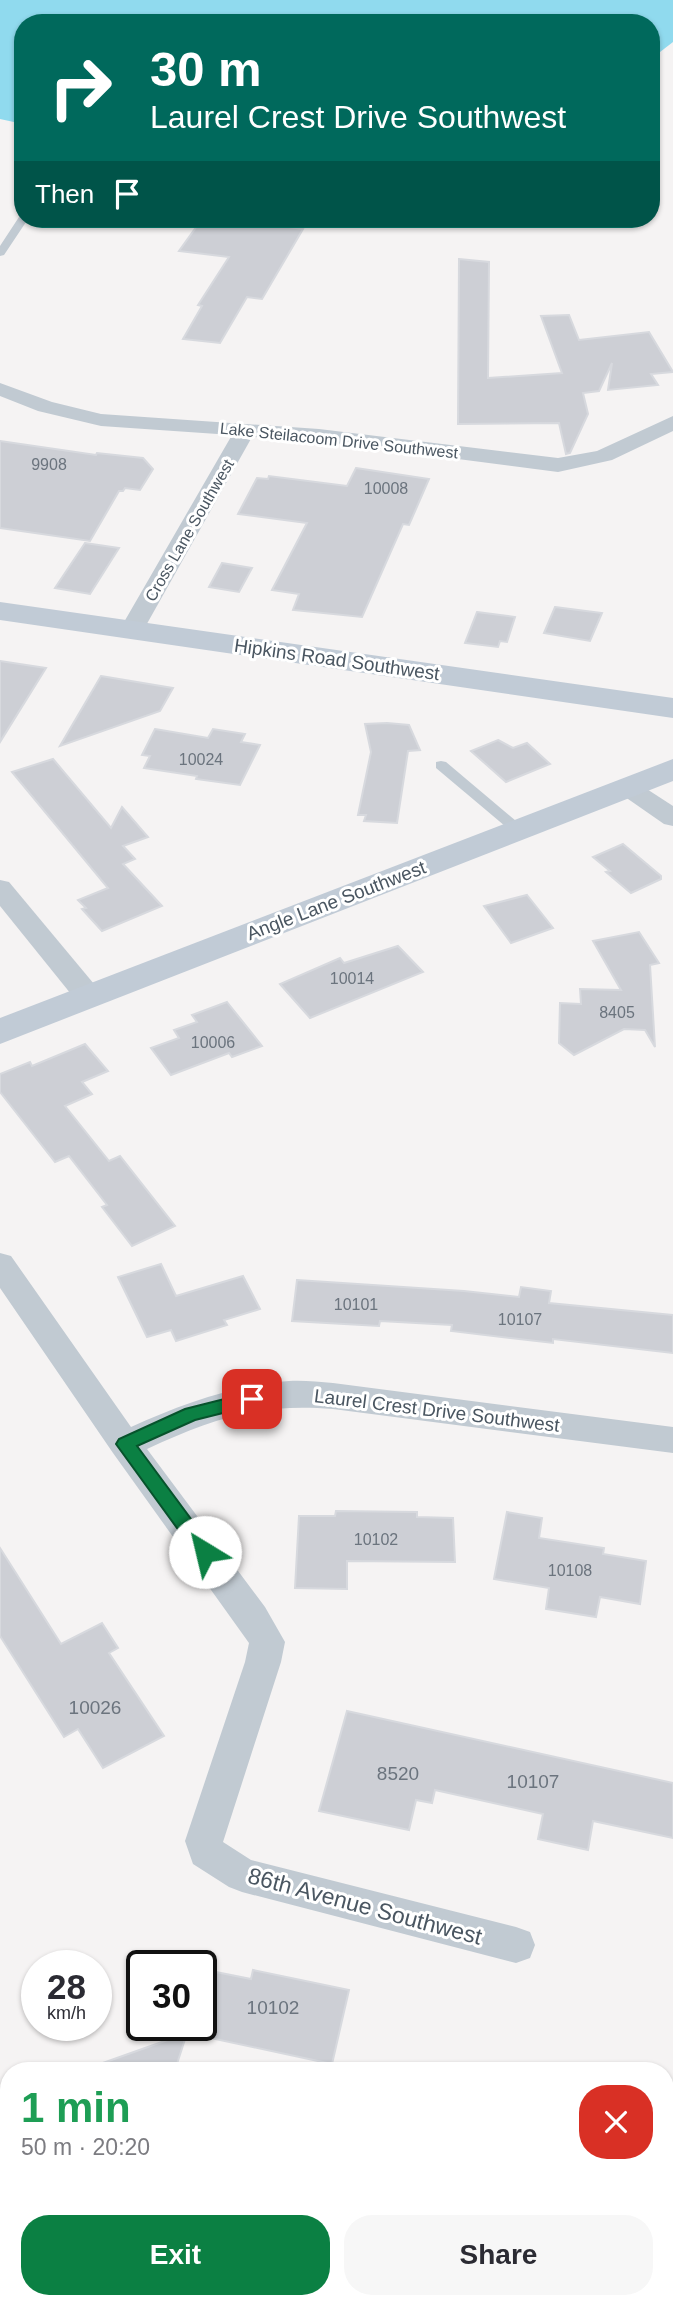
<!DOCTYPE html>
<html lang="en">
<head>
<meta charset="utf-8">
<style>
	:root { --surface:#fff; --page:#f7f7f7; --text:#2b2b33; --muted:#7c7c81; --accent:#0b8043 }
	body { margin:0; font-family:Arial,sans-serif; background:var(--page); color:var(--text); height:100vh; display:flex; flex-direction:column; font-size:26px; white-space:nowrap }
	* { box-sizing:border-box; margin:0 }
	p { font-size:23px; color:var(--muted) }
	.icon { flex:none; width:38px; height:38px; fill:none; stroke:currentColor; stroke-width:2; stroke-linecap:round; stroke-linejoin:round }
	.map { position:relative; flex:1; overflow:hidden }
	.sheet { position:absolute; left:0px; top:2062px; width:674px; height:247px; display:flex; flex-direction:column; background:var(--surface); border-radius:28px 28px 0 0; box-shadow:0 2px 5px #0004 }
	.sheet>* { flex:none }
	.top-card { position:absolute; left:14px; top:14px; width:646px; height:214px; border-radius:28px; box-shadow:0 2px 5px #0004; background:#00695c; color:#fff; overflow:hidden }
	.speed { position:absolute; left:21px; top:1950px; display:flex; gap:14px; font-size:35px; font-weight:700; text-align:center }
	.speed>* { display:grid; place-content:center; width:91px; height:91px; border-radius:50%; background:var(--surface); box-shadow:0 2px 5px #0004; line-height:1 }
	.speed small { font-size:18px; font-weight:400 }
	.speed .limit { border:4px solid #111; border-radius:10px; background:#fff; color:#111 }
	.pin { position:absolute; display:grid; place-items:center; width:60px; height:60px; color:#fff; margin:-30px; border-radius:14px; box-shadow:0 4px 10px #0006 }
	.me { position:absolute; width:77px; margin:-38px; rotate:324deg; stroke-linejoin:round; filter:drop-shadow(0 0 5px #0008) }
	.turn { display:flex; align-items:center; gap:24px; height:147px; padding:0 21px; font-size:32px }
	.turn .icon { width:91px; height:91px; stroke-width:2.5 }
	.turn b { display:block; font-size:49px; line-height:60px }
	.then { display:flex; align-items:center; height:66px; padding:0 21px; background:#0003; gap:14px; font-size:26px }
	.round { display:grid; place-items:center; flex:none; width:74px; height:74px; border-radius:28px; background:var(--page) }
	.overview { display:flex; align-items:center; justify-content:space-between; height:119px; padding:0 21px }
	h1 { font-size:42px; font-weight:700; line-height:52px; color:#1e9e55 }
	.button { display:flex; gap:14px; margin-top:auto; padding:14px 21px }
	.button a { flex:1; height:80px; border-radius:28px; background:var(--accent); color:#fff; font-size:28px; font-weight:700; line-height:80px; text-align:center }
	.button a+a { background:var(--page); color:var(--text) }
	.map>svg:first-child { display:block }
	.water { fill:#90daee }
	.building { fill:#cdcfd5; stroke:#d7d9de; stroke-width:2 }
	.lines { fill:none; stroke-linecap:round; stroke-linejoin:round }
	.lane { fill:#c1cad2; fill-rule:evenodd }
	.street { fill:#c1cad2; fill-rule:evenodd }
	.secondary { fill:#c1cbd6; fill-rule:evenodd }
	.route { fill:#0b8043; stroke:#07532c; stroke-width:2 }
	.labels { text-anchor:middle; stroke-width:6; stroke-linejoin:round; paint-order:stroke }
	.far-street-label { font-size:16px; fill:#4a5661; stroke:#fff }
	.number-label { font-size:16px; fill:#6b747e }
	.street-label { font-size:19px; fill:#4a5661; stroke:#fff }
	.near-number-label { font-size:19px; fill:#6b747e }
	.near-street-label { font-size:23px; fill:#4a5661; stroke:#fff }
</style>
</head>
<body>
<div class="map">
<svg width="673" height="2307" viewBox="0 0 673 2307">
	<rect width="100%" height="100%" fill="#f5f3f3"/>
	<polygon class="water" points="0,0 673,0 673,42 651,59 651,23 23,23 23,124 0,119"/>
	<g class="building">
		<polygon points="202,219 232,219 303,229 262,299 247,297 220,343 183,339 202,306 198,305 229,257 179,251"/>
		<polygon points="459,259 489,262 488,378 562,373 541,316 569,315 579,340 649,332 673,372 651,374 658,385 608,390 612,363 599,391 583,393 588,414 570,453 566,454 559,423 458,424"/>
		<polygon points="0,441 96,455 97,453 143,458 153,469 140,490 125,488 123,491 119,491 90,541 0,528"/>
		<polygon points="356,468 429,479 409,525 403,524 362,617 293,610 299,594 272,590 307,523 238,514 257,478 268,479 269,476 347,486"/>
		<polygon points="85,543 119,548 90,594 55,588"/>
		<polygon points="222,563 252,568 239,592 209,587"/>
		<polygon points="555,607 602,613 590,641 544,633"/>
		<polygon points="477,612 515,617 507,642 500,641 498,647 465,643"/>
		<polygon points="0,661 46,668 0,742"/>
		<polygon points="101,676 173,688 160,711 60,746"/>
		<polygon points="387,723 409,725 420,750 408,751 397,823 364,821 366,815 358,815 371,752 365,724"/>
		<polygon points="155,729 208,738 213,729 245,734 241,742 260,745 240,785 196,779 197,776 144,768 150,756 142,755"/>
		<polygon points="498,740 513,748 527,743 550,764 506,782 471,751"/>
		<polygon points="53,759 111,828 122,807 148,837 123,846 135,859 123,864 162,906 102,931 82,909 86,908 78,900 108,888 12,772"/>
		<polygon points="623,844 661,876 661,879 631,893 606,872 610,871 593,857"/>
		<polygon points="527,895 553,928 511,943 484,906"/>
		<polygon points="639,932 659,963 650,965 655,1047 645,1030 624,1029 574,1055 559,1043 560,1003 581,1004 580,989 621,990 593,941"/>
		<polygon points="398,946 423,972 310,1018 280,984 340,958 344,963"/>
		<polygon points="227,1002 262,1046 232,1057 229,1053 171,1075 151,1048 179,1038 174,1030 197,1022 192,1015"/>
		<polygon points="85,1044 108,1071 82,1082 92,1094 65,1106 109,1161 120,1156 175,1226 132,1246 102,1207 107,1205 69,1156 55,1162 0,1092 0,1074 30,1062 32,1066"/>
		<polygon points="161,1264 176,1296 243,1276 260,1309 224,1320 227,1325 176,1341 171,1330 147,1337 118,1277"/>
		<polygon points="297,1280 464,1291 519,1297 521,1287 551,1291 549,1303 673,1315 673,1353 553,1339 553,1343 451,1331 452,1325 380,1321 379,1326 292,1321"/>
		<polygon points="336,1511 417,1512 417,1517 453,1518 455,1562 347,1561 347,1589 295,1588 299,1516 335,1516"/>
		<polygon points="507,1512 542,1518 539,1538 604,1548 603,1554 646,1561 640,1604 600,1597 596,1617 546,1609 549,1588 494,1579"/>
		<polygon points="0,1548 61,1644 102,1623 118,1648 109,1653 164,1736 103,1768 78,1729 64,1737 0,1636"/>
		<polygon points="347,1711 673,1783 673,1838 593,1821 588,1850 538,1839 543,1814 435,1790 432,1803 416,1800 409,1830 319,1811"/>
		<polygon points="201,1969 251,1979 253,1970 349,1990 332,2064 201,2036"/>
		<polygon points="187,2033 177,2064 149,2070 105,2070 103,2063"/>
	</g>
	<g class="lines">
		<g class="lane">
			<polygon points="23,216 23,219 28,219 4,255 0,256 0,246 19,217"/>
			<polygon points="441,761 446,762 522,826 524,829 522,832 512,832 436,768 436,762"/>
		</g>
		<g class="street">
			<polygon points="0,383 52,402 101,414 319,429 558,458 597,451 673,416 673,431 612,460 558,472 319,441 252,437 144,629 140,634 124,634 120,629 232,435 101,426 38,411 0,396"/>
			<polygon points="627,779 636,782 673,806 673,826 664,824 618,792 614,787 618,782"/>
			<polygon points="0,880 9,882 99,990 103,997 99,1004 89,1006 79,1004 0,906"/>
			<path d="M0,1253L11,1256L131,1427C181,1404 234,1385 289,1381C303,1380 319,1382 333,1383L673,1427V1453L333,1409C260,1403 213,1418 147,1449L265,1607L285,1642L281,1662L223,1842L251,1860L516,1927L530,1932L535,1945L530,1958L516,1963L242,1892L229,1887L193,1864L185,1841L245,1662L249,1643L113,1453L0,1288Z"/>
		</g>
		<g class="secondary">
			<polygon points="0,602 673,698 673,718 0,620"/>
			<polygon points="673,759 673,781 0,1044 0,1018"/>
		</g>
	</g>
	<polygon class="route" points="252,1392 259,1394 261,1399 259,1404 195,1420 137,1446 211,1546 214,1552 211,1557 205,1559 198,1557 116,1444 119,1439 185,1409"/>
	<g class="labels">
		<g class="far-street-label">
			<text transform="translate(339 440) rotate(6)" y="6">Lake Steilacoom Drive Southwest</text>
			<text transform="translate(189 530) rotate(-60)" y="6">Cross Lane Southwest</text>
		</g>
		<g class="number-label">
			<text x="49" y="470">9908</text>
			<text x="386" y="494">10008</text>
			<text x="201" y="765">10024</text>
			<text x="352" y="984">10014</text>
			<text x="617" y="1018">8405</text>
			<text x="213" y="1048">10006</text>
			<text x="356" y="1310">10101</text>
			<text x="520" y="1325">10107</text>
			<text x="376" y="1545">10102</text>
			<text x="570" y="1576">10108</text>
		</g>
		<g class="street-label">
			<text transform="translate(337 659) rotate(8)" y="7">Hipkins Road Southwest</text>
			<text transform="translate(336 900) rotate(-21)" y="7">Angle Lane Southwest</text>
			<text transform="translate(437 1410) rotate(7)" y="7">Laurel Crest Drive Southwest</text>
		</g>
		<g class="near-number-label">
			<text x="95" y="1714">10026</text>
			<text x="398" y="1780">8520</text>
			<text x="533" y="1788">10107</text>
			<text x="273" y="2014">10102</text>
		</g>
		<g class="near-street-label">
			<text transform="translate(365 1906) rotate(15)" y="8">86th Avenue Southwest</text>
		</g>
	</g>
</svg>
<div class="speed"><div>28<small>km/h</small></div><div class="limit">30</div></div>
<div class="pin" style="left:252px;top:1399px;background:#d93025"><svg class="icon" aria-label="arrive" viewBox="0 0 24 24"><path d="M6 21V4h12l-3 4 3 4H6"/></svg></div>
<svg class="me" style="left:205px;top:1552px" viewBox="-20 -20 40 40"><circle r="19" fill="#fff"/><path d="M0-13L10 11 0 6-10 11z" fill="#0b8043"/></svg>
<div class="top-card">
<div class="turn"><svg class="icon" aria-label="right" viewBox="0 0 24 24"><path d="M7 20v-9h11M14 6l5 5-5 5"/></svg><div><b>30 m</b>Laurel Crest Drive Southwest</div></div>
<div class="then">Then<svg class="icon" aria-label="arrive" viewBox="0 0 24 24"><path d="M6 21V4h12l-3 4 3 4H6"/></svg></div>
</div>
<section class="sheet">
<div class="overview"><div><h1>1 min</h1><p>50 m · 20:20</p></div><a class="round" style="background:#d93025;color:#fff"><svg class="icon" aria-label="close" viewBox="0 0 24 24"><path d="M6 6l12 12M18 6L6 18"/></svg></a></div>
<div class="button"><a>Exit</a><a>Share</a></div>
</section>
</div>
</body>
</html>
